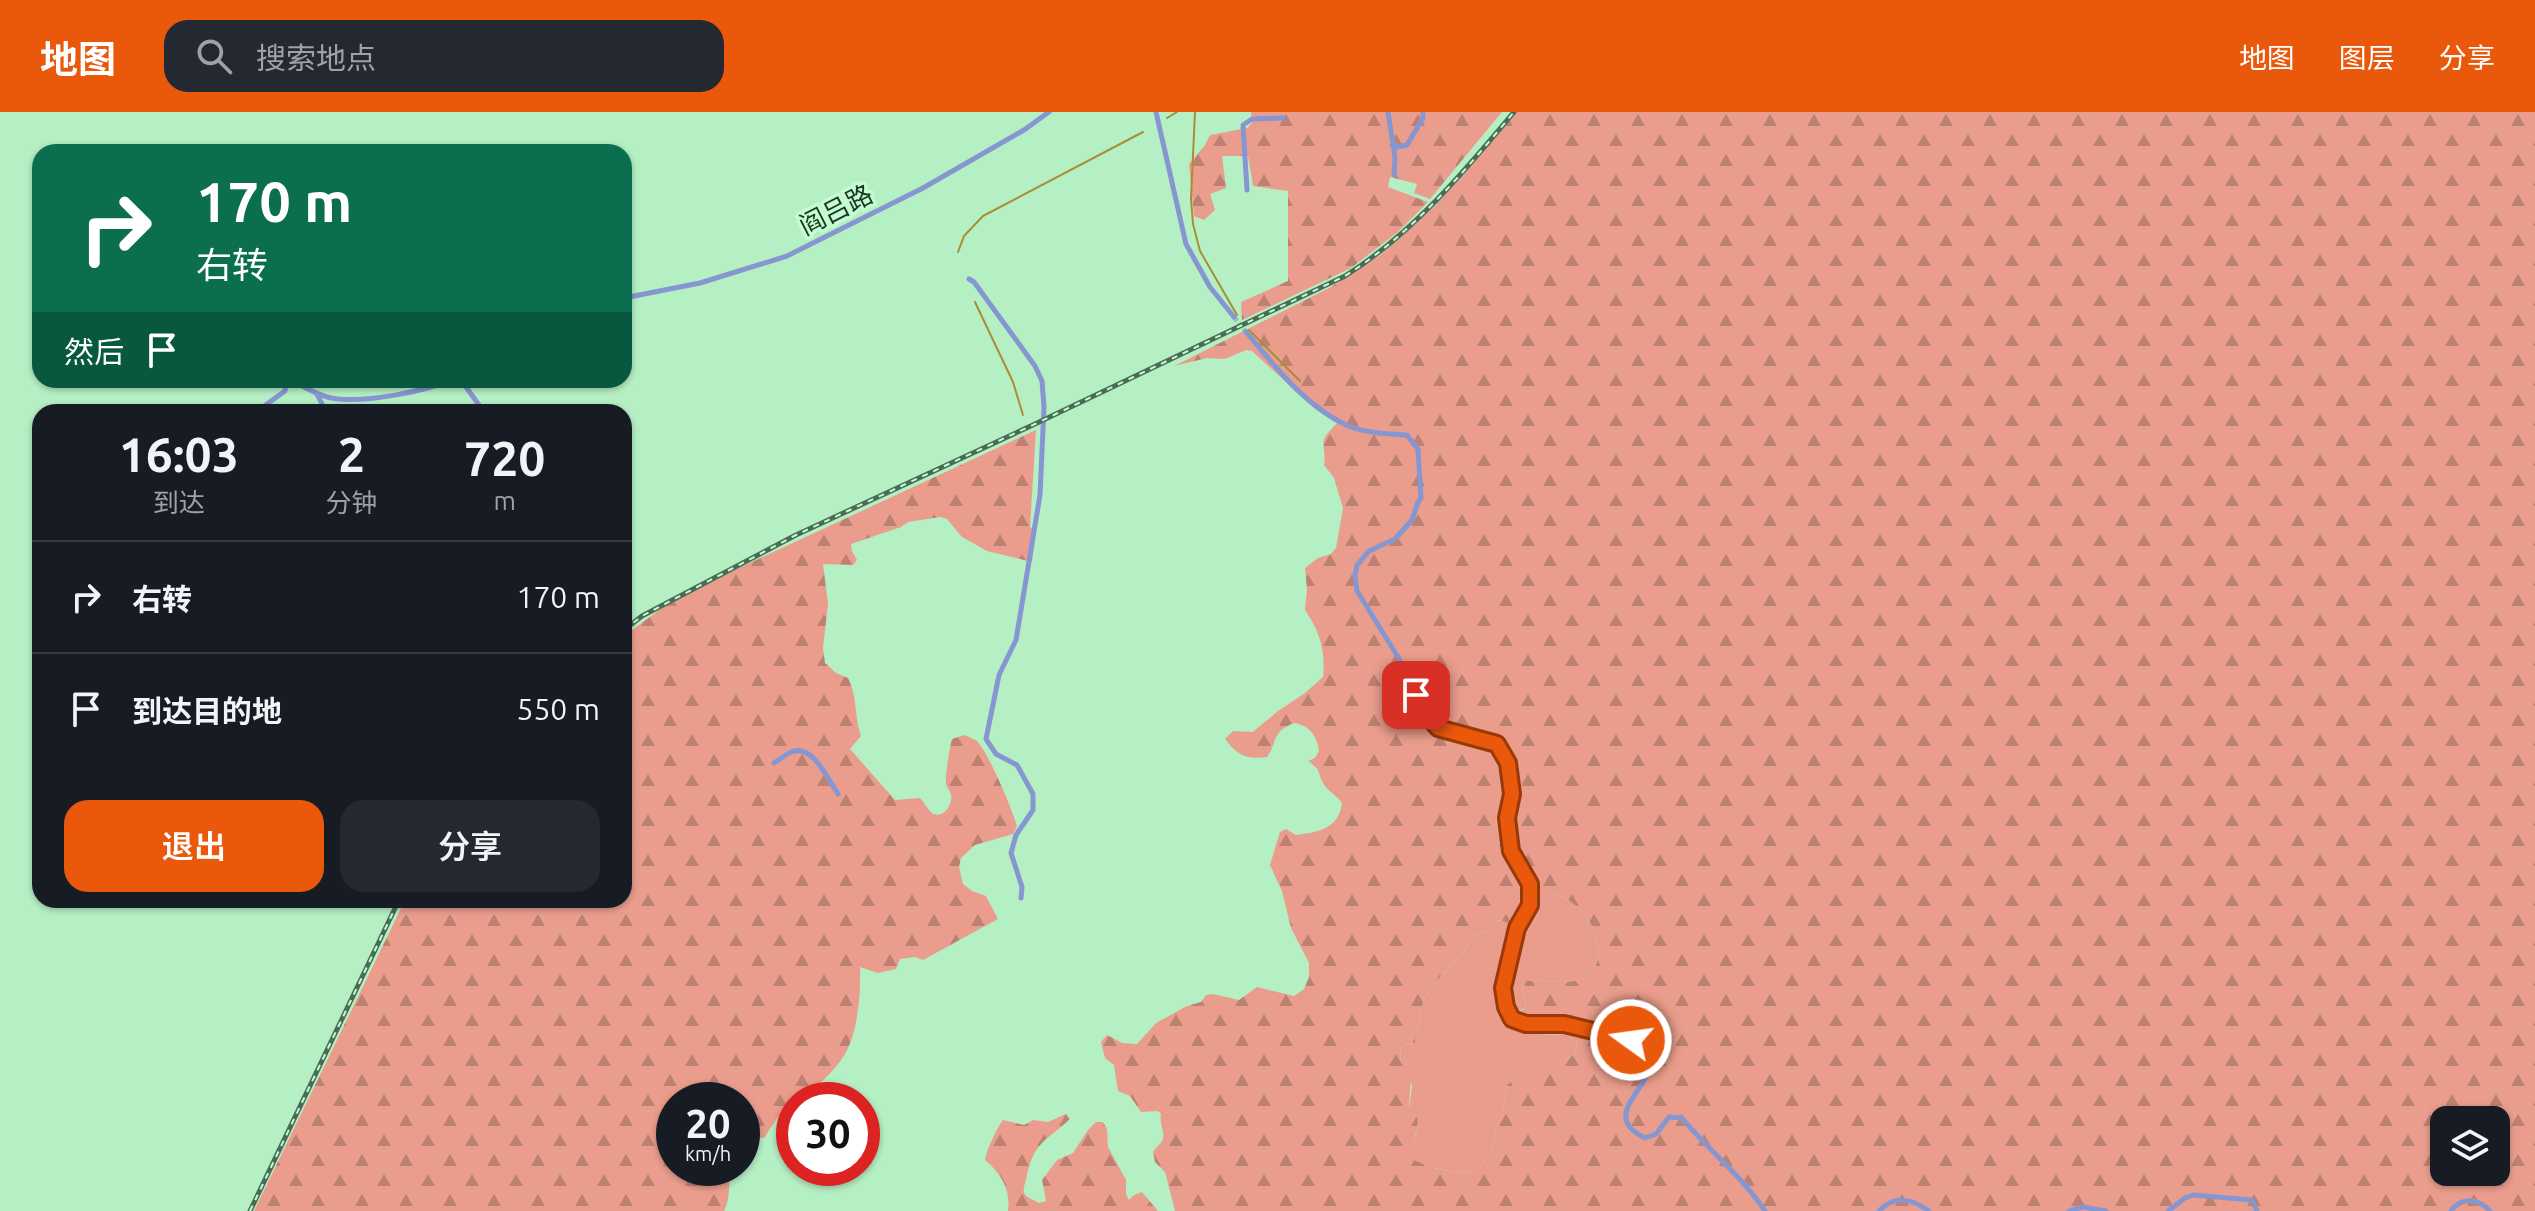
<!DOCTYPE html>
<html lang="zh">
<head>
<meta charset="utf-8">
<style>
	:root { --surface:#171b24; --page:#242831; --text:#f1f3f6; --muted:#9ea1a6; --line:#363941; --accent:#ea580c }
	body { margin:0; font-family:Ubuntu,"Noto Sans SC",sans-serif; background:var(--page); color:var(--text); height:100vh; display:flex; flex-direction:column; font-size:30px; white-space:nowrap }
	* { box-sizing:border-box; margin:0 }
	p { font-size:26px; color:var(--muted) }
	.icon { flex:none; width:44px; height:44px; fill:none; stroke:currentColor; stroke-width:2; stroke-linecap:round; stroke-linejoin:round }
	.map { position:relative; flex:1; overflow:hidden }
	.panel { position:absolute; left:32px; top:292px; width:600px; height:504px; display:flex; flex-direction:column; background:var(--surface); border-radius:24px; box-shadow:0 2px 6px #0004 }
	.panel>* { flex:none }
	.hud { position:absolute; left:32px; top:32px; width:600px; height:244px; border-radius:24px; box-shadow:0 2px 6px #0004; background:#0b6e4f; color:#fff; overflow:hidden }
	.tools { position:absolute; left:2430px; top:994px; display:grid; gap:16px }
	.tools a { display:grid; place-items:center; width:80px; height:80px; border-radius:16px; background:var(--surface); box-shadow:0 2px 6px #0004; font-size:40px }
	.speed { position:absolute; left:656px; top:970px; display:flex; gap:16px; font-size:40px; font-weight:700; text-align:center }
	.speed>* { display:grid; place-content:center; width:104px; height:104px; border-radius:50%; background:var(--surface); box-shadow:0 2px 6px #0004; line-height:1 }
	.speed small { font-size:20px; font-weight:400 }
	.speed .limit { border:12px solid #d22; background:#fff; color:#111 }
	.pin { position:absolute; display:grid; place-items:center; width:68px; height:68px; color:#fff; margin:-34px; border-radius:16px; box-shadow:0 4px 12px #0006 }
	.me { position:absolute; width:88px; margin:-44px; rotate:284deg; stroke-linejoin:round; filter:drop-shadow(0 0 6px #0008) }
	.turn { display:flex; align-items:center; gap:28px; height:168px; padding:0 32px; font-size:36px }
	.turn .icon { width:104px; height:104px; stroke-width:2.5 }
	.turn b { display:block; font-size:56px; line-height:68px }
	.then { display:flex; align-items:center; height:76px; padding:0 32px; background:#0003; gap:16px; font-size:30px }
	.eta { display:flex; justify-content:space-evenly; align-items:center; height:136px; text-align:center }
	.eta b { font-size:48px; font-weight:600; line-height:56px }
	.action { display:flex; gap:16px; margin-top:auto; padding:16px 32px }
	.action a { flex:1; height:92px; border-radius:24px; background:var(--accent); color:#fff; font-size:32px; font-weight:600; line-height:92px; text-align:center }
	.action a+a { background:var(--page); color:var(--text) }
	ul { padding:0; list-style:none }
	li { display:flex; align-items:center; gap:24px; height:112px; padding:0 32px; border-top:2px solid var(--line) }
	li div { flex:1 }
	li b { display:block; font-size:30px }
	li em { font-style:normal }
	header { display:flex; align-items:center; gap:48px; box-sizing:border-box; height:112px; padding:0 40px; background:var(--accent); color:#fff }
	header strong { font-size:38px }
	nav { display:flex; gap:44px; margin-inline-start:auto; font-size:28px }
	.search { width:560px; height:72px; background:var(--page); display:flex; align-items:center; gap:20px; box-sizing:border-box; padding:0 28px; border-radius:24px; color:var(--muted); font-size:30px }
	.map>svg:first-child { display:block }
	.green { fill:#ea9d8c }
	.forest { fill:url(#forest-firs); fill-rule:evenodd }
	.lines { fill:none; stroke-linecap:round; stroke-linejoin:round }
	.stream { stroke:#a98e36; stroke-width:2 }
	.street-tunnel { stroke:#97caa4; stroke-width:5; stroke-dasharray:5 2.5; stroke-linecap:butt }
	.street { stroke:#8696d1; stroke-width:5 }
	.rail-casing { stroke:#4a6c54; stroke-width:5 }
	.rail { stroke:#c2fcd0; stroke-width:2; stroke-dasharray:6; stroke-linecap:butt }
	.route-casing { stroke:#983908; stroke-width:20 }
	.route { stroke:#ea580c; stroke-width:14 }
	.labels { text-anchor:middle; stroke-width:7; stroke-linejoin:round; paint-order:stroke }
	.street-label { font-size:26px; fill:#1d3424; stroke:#c2fcd0 }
</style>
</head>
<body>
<header>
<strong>地图</strong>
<div class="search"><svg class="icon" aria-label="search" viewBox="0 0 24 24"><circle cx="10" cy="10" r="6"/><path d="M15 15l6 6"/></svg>搜索地点</div>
<nav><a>地图</a><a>图层</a><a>分享</a></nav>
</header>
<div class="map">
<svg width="2535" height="1099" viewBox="0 0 2535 1099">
	<defs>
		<pattern id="forest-firs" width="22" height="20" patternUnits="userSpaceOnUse" patternTransform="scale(2)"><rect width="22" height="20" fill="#ea9d8c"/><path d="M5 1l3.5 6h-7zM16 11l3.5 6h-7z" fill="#bd8172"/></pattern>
	</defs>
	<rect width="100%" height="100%" fill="#b5efc4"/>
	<path class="green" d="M1551,782C1584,785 1616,840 1588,863C1572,876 1545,866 1526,869L1523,877L1526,895L1519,899L1537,922L1568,923L1577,931L1575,942C1555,958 1529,956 1507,973L1503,1001L1496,1018L1493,1036L1478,1059C1450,1061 1438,1059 1412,1047L1409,1040C1414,1024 1426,1008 1409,997L1412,974L1401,950L1400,936L1404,933L1415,931L1423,890L1435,870L1463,842L1471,825L1488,819L1498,808L1519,814L1534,790Z"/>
	<g class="forest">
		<polygon points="1251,0 1502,0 1430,87 1414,81 1417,72 1390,65 1388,75 1428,90 1398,120 1351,156 1242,208 1241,190 1288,169 1288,79 1253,74 1248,44 1222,44 1226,76 1210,82 1215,98 1204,108 1194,104 1189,52 1205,33 1210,23 1247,16 1252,11"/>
		<path d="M1516,0H2535V1099H1175L1165,1060L1155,1050L1153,1040C1156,1035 1163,1030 1163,1026C1165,1020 1159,1012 1161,1002L1158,999L1141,1000L1130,984L1118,979L1114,953L1105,946L1101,930L1107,923L1122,931L1137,932L1156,911L1187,894L1201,890L1206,883L1213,882L1239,888L1257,875L1294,884L1304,877L1309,865V851L1291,816L1282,779L1270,753L1280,720L1286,717L1296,723C1318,720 1339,717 1342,691C1337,683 1327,679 1323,671C1316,657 1323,660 1308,649L1315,646L1319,639C1317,624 1310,614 1295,611C1271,619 1278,630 1267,645C1246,648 1237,643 1225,627L1233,619L1253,620L1278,599L1305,581L1323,565C1326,540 1319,517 1305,498L1307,477L1305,456L1318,446L1331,442L1336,436L1343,396L1334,366L1324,353C1327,328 1315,334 1337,311L1315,297L1252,239L1246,238L1225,247L1207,246L1174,254L1329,176L1379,144L1436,93ZM1551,782C1584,785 1616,840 1588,863C1572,876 1544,866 1526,869L1523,877L1526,895L1514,905L1513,912C1526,925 1550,922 1568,923L1577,931L1575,942C1555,958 1525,955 1507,973L1503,1001L1496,1018L1493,1036L1478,1059C1450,1061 1438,1059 1412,1047C1406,1028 1430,1011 1409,996L1411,964L1401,950L1400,936L1404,933L1415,931L1423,890L1435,870L1463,842L1471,825L1488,819L1498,808L1519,814L1534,790ZM2444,1008H2496V1060H2444Z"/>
		<path d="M1036,318L1030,415L1036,418L1032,450L987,439L962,425L947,407L940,405L908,410L901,415L851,432L852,439L857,448L853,453L823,452L828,492L823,536L825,551L836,561L848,566C858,586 854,604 861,624L850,637L895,688L920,686C924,690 928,698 932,701C943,708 953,692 951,683C950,678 946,675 946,671C945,665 950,633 952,627L964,623C965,623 975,628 976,628C988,639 1012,697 1017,714L1013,722L975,733L961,746L959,755L963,772L972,779L986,784L998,807L923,848L915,845L900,847L896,857L878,861L860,855C861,880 858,920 845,942C834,961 816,974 801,988H794V993L778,1005L764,1026H746L742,1029V988H674V1056H731C728,1070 731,1086 724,1099H254L405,788H624V524L662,496L726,462Z"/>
		<path d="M1066,1002L1070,1007C1045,1030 1033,1030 1026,1068C1025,1070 1023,1079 1024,1081C1026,1086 1035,1088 1039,1091L1046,1089L1042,1068L1057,1048L1073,1041L1088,1018L1096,1010H1103L1107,1017L1108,1035L1126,1068V1082L1129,1088L1134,1083L1142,1080L1158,1099H1008C1011,1078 1001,1061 985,1048C987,1037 997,1016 1003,1008L1024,1013L1033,1008L1048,1010Z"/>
	</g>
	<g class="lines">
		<g class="stream">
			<polyline points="1195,0 1191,87 1193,112 1200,139 1237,203"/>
			<polyline points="1167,6 1177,0"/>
			<polyline points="958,140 964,124 983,104 1143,20"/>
			<polyline points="975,190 1013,270 1023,303"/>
			<polyline points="1249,218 1300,269"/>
		</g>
		<polyline class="street-tunnel" points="1234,205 1246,220"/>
		<g class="street">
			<polyline points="1156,0 1186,132 1210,175 1234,205"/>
			<polyline points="1388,0 1395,45 1394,63"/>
			<polyline points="1394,33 1398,35 1407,33 1423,6 1423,0"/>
			<polyline points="1247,78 1243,13 1252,7 1283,6"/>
			<polyline points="969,167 974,170 1035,254 1042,269 1044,295 1040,383 1016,528 999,563 986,627 996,642 1017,653 1033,682 1033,698 1016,723 1011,741 1022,775 1021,786"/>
			<polyline points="624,186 700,171 787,144 923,76 1024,18 1049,0"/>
			<path d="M1246,220C1275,254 1304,293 1346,313C1364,321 1388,322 1407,323L1418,337L1421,386L1418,390L1412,408L1395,427L1369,439L1357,453L1355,463L1357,479L1398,545L1425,601L1438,616L1497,632L1508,651L1512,682L1507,706L1511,739L1530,772V793L1517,816L1503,876L1506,895L1512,907L1526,912H1564L1631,928C1690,960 1585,997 1645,1026L1656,1022L1669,1005L1682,1006C1708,1038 1742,1064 1765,1099"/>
			<path d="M291,268C304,275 317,283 331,286C367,292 421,279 455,268"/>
			<polyline points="461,268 484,300"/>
			<polyline points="317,282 326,300"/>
			<polyline points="256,300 285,279 286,268"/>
			<path d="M774,651C779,648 785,643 791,640C813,631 828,668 838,682"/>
			<path d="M1879,1099C1895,1082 1912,1087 1929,1099"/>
			<polyline points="2069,1099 2083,1095 2106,1099"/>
			<polyline points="2168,1099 2185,1086 2193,1083 2252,1088 2257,1099"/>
			<path d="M2451,1099C2462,1084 2479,1087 2490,1099"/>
		</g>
		<g class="rail-casing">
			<g id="rail">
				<path d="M624,518L642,504L796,423L1035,312L1345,164C1412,122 1464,60 1514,0"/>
				<polyline points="250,1099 399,788"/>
			</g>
		</g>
		<use href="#rail" class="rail"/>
	</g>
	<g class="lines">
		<g class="route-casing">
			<polyline id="route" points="1416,583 1425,601 1438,616 1497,632 1508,651 1512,682 1507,706 1511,739 1530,772 1530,793 1517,816 1503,876 1506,895 1512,907 1526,912 1564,912 1631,928"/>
		</g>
		<use href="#route" class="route"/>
	</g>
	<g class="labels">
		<g class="street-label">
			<text transform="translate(836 98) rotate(-27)" y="9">阎吕路</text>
		</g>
	</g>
</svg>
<div class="tools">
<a><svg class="icon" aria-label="layers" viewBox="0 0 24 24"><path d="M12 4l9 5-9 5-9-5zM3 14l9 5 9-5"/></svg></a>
</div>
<div class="speed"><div>20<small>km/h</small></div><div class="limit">30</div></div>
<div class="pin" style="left:1416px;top:583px;background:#d93025"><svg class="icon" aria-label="arrive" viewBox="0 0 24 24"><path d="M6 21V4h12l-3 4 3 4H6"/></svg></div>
<svg class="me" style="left:1631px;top:928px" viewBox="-20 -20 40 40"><circle r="17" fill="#ea580c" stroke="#fff" stroke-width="3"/><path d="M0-11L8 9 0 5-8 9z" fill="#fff"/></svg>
<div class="hud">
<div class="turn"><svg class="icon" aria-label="right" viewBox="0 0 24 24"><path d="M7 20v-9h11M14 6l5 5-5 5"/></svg><div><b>170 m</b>右转</div></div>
<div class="then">然后<svg class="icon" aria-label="arrive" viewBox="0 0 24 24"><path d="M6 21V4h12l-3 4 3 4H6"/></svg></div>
</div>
<section class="panel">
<div class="eta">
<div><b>16:03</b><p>到达</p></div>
<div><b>2</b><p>分钟</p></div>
<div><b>720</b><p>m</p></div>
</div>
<ul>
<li><svg class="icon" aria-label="right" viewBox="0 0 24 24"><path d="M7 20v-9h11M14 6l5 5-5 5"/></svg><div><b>右转</b></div><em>170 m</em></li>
<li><svg class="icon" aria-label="arrive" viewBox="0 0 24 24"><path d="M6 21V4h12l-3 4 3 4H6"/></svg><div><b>到达目的地</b></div><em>550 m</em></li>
</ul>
<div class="action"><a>退出</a><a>分享</a></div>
</section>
</div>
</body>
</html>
